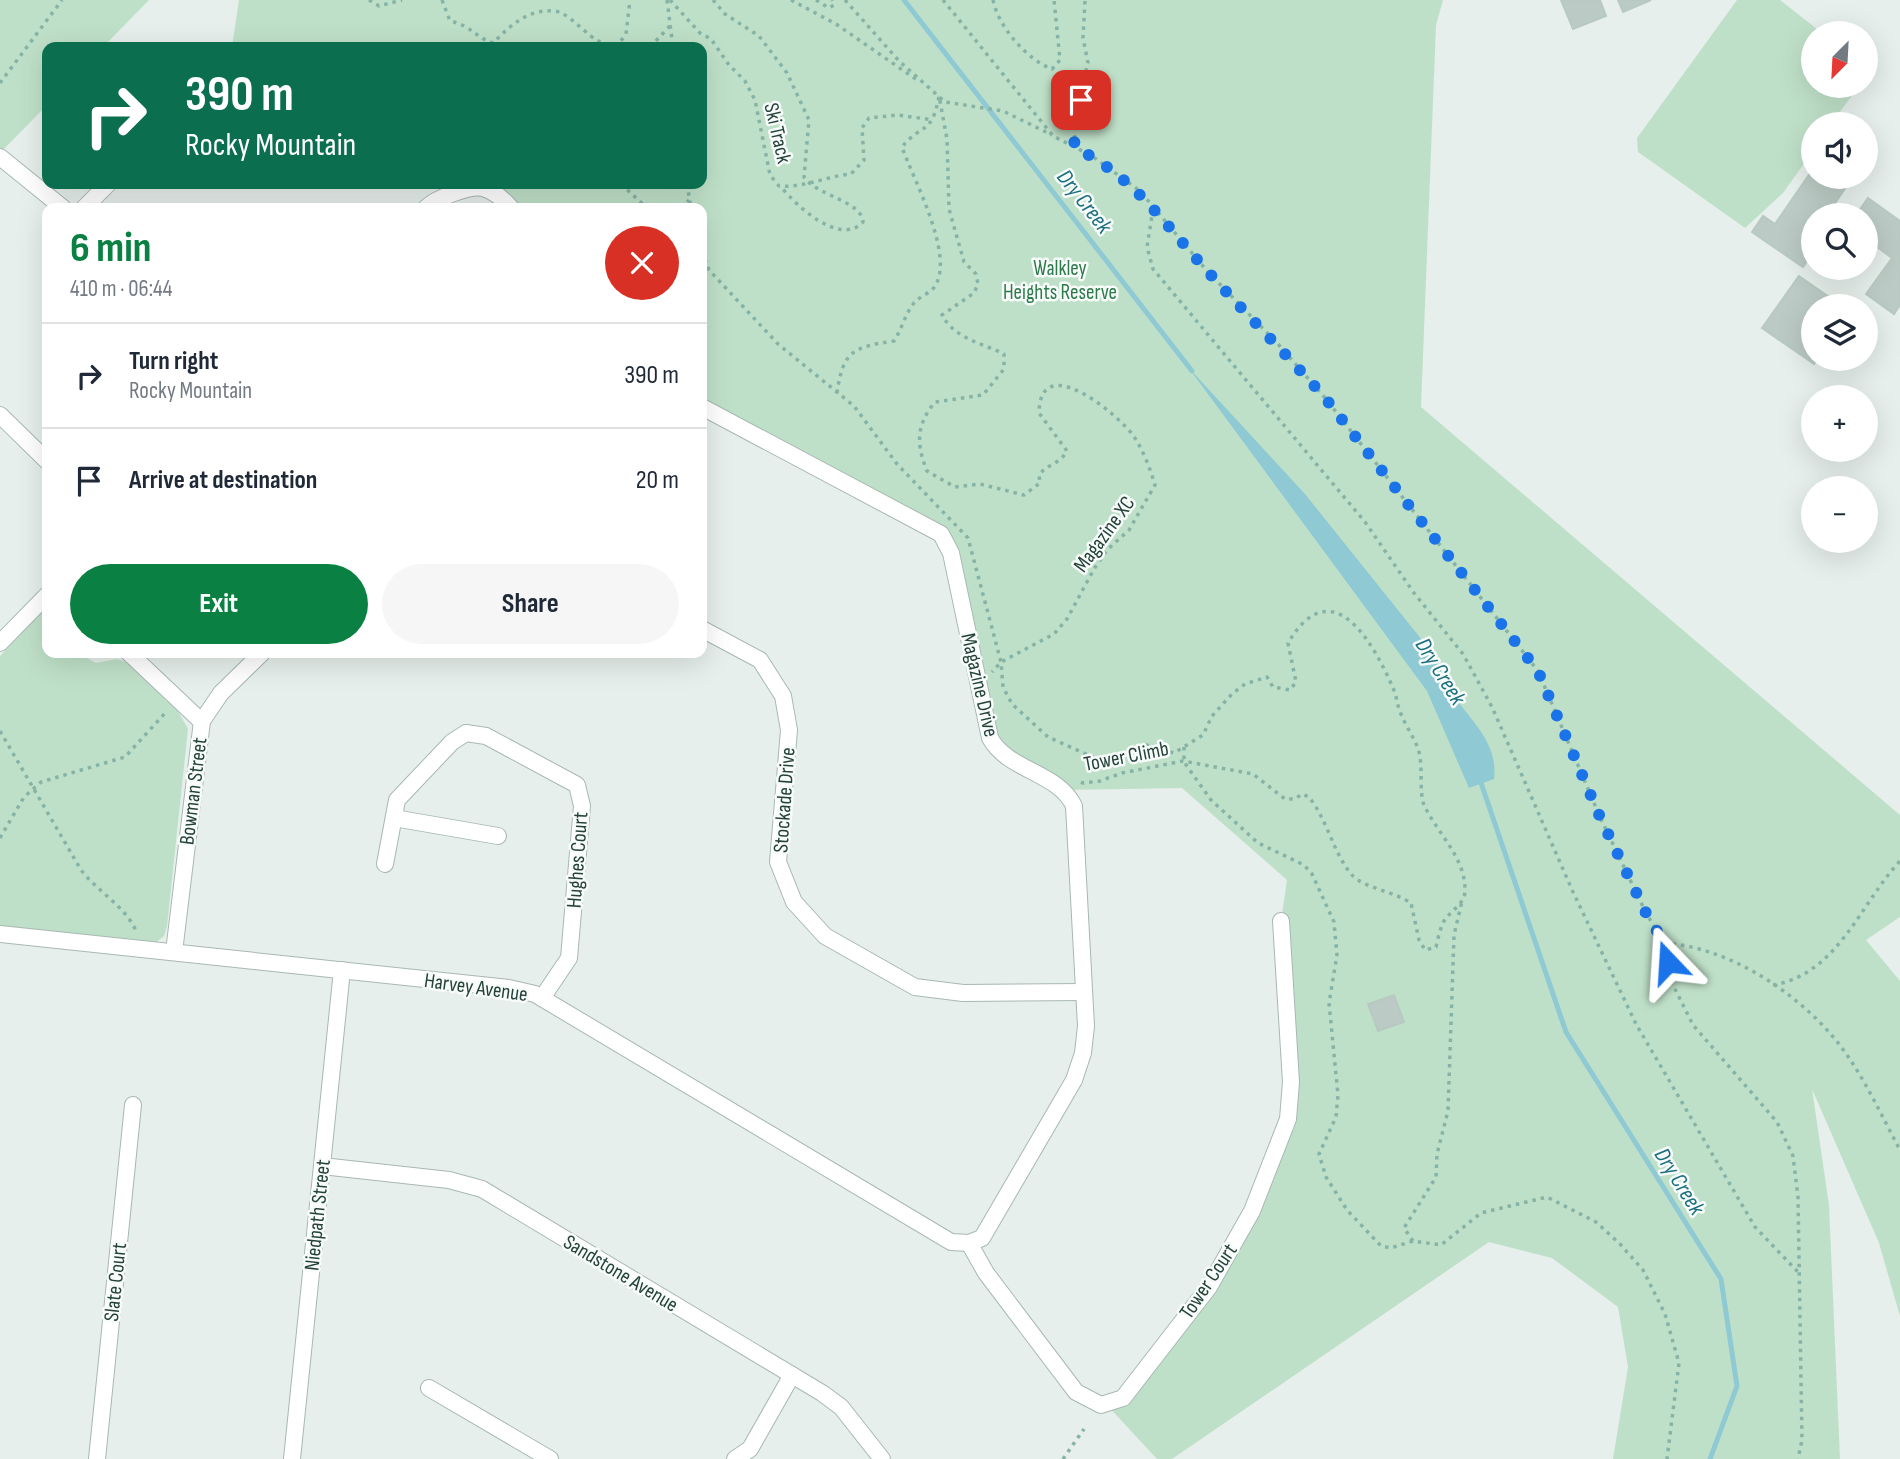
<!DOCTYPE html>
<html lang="en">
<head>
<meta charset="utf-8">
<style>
	:root { --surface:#fff; --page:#f6f6f7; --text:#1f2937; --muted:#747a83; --line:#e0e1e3; --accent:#0b8043 }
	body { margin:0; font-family:"Sofia Sans Condensed",sans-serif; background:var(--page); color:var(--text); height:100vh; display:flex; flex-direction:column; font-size:26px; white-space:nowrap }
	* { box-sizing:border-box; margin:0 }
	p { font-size:23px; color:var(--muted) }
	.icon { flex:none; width:38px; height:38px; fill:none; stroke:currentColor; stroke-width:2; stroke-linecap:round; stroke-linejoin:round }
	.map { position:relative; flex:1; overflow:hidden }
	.side { position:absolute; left:42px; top:203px; width:665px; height:455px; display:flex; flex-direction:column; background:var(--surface); border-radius:14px; box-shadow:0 7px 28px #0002 }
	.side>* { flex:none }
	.top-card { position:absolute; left:42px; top:42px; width:665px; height:147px; border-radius:14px; box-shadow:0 7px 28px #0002; background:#0b6e4f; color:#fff; overflow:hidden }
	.needle { width:46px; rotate:204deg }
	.controls { position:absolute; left:1801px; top:21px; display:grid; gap:14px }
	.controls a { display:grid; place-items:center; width:77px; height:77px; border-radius:50%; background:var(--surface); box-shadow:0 7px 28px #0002; font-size:35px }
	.pin { position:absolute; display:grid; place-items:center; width:60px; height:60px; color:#fff; margin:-30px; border-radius:14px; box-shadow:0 4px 10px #0006 }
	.me { position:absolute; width:77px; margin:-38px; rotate:340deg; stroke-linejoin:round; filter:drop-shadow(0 0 5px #0008) }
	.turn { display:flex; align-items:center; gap:24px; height:147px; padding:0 28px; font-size:32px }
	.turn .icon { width:91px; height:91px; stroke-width:2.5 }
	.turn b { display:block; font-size:49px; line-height:60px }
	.round { display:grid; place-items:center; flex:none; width:74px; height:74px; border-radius:37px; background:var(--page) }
	.headline { display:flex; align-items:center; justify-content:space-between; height:119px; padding:0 28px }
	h1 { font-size:42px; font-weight:700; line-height:52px; color:var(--accent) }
	.primary-button { display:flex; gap:14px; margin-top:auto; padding:14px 28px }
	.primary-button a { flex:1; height:80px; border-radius:42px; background:var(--accent); color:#fff; font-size:28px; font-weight:700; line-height:80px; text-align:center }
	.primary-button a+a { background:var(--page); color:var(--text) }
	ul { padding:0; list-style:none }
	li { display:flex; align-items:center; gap:21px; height:105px; padding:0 28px; border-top:2px solid var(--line) }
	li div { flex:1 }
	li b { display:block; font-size:26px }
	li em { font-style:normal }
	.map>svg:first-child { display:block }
	.green { fill:#bfe0c8 }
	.water { fill:#8ec9d4 }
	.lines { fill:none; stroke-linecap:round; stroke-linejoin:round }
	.stream { stroke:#8ec9d4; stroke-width:5 }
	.building { fill:#bbcac4; stroke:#b8c9c2; stroke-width:2 }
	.minor-casing { stroke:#a8b8b2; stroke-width:18 }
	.path { stroke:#86b3a5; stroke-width:3.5; stroke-dasharray:3.5 5; stroke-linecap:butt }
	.minor { stroke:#fff; stroke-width:16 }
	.route { stroke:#1a73e8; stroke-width:12; stroke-dasharray:0 21.6 }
	.labels { text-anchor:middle; stroke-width:5; stroke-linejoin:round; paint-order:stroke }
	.street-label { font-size:21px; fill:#24423a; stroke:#f7fbf9 }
	.park-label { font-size:21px; fill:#2d7a4b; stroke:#f7fbf9 }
	.water-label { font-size:23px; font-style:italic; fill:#1c6f80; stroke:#f7fbf9 }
</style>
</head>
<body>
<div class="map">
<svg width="1900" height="1459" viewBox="0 0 1900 1459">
	<rect width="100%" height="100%" fill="#e6efeb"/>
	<g class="green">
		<polygon points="0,0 149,0 103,47 47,47 47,105 0,153"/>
		<polygon points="239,0 1443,0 1436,25 1421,407 1900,815 1900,917 1866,940 1900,981 1900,1316 1879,1243 1812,1089 1829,1205 1840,1459 1613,1459 1628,1367 1618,1307 1552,1258 1489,1242 1172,1459 1157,1459 1106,1404 1167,1340 1242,1230 1291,1082 1281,921 1287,880 1182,788 1063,790 994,746 946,540 702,406 702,208 505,208 472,184 702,184 702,47 232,47"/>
		<polygon points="1737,0 1780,0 1822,33 1813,33 1813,86 1859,86 1831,124 1813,124 1813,151 1783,193 1745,228 1638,152 1637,138"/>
		<polygon points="47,607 47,653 78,653 96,663 117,659 126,662 178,711 188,729 167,926 164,936 151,946 0,929 0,656"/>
	</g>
	<path class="water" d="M1188,367L1305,494L1438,660C1441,668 1442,678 1447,686C1466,717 1499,740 1494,779L1469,788L1427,691Z"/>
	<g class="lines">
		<g class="stream">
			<polyline points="904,0 1192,371"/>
			<polyline points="1479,777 1566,1032 1721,1279 1737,1386 1710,1459"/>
		</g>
	</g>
	<g class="building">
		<polygon points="1561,0 1600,0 1606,16 1573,29"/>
		<polygon points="1618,0 1651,0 1623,12"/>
		<polygon points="1813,169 1813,177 1838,177 1848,184 1827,215 1813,215 1813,235 1809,241 1813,244 1813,252 1803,267 1752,232 1763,216 1775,224"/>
		<polygon points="1868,198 1900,221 1900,305 1894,314 1866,294 1892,258 1866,239 1866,215 1856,215"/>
		<polygon points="1799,276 1842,306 1813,306 1813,359 1818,359 1814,364 1762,328"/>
		<polygon points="1394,995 1404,1022 1378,1031 1368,1004"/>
	</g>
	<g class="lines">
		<g class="minor-casing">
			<g id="minor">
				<polyline points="0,157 63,208"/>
				<polyline points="84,208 108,184"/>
				<path d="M426,208C436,198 470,185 483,188C494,191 504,200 511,208"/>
				<polyline points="0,415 47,461"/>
				<polyline points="702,629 760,660 783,696 789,730 778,862 794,902 825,936 915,987 963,993 1084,992"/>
				<polyline points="0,643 47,595"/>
				<polyline points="129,653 202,722"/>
				<polyline points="394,818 498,836"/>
				<polyline points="385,864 397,800 452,742 466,733 486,736 577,785 582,806 569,958 542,998"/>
				<path d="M0,934L509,988L535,994L951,1242L969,1243L982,1238L1074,1080L1083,1053L1086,1026L1074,806C1058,772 1008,771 990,738L951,553L941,534L702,407"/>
				<polyline points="174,952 202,721 221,693 262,653"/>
				<polyline points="322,1166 449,1180 482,1189 822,1393 841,1407 882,1459"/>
				<polyline points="969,1243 986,1273 1076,1392 1101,1405 1123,1398 1209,1287 1252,1211 1288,1119 1291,1082 1281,921"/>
				<polyline points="429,1388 550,1459"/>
				<polyline points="97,1459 133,1105"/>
				<polyline points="292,1459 342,970"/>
				<polyline points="735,1459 750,1449 792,1375"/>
			</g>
		</g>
		<g class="path">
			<polyline points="369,0 379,6 402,0"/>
			<path d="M442,0L450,21C472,26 475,37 493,43C510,26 527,9 554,11C576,12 605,68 626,34L630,0"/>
			<polyline points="667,0 673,47"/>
			<path d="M670,0L700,33L711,39L729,65L745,81L755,100L770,175L779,186C804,188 827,176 851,174L864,160L862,128L869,118L898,115L933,120"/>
			<path d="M713,0L725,14L759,36L787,73L809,120L804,177C817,196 862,201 863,222C839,247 796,205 781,187"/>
			<polyline points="791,0 836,24 917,80"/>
			<polyline points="816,0 829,8 834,5 832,0"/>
			<polyline points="845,0 899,61 945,102 1003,111 1052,135"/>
			<polyline points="943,0 1053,136 1092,156 1140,191 1207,271 1278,344 1326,399 1538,671 1600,817 1646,913 1664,943 1671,981 1693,1025 1777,1122 1793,1156 1798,1197 1802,1440 1798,1459"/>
			<path d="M993,0C998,26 1027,60 1052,69L1060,60L1054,0"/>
			<polyline points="493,43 499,47"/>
			<polyline points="650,47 670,26"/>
			<polyline points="0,83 62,0"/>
			<polyline points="1074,147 1077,108 1088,63 1083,38 1085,0"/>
			<polyline points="621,184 647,208"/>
			<polyline points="687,184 691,208"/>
			<polyline points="681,208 689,200"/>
			<polyline points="1153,209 1147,247 1153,269 1365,522 1414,593 1463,654 1492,707 1573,892 1636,1024 1755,1227 1798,1272"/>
			<path d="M702,251L709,270L778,344L854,406L897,464L968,538L1001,662L1003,687L1012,704L1048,737L1106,763L1146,745L1174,753L1203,735L1212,716L1232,694L1245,684L1267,677L1273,687L1290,690L1296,682L1288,643C1332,569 1373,642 1393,688C1397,696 1397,706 1401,714C1406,727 1415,738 1419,752C1423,767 1419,793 1424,805C1437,833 1466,858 1465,891C1465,904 1450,911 1444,921C1440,929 1438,938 1436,947L1425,950L1419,940L1411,903C1395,892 1362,887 1352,875C1333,853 1328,821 1309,797L1302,794L1295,799H1285L1253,774L1183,761L1122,773L1100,781L1083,783L1076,781"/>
			<path d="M837,393C843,350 854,347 894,341C902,329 905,314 914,303C920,296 931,293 935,286C955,255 913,179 902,147C921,123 932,136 939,96L947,139L949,209L964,262L976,274L978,284L974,293L942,315C955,339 982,343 1004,354V369L983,395L935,402C916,425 916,444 927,471L955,487L980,484L1024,495L1040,483L1039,475C1047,464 1060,464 1067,451L1039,413C1040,349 1117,414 1133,435C1143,450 1150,468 1155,485L1129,530L1107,550L1094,569L1067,619L1054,634L1001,662L992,672"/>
			<path d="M0,731L81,870C97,891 126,907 136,931"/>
			<polyline points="1184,747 1184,762 1211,800 1258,843 1304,865 1312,874 1334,922 1337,955 1329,1003 1338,1095 1336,1117 1319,1154 1326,1177 1347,1210 1381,1246 1391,1248 1413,1241 1441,1245 1481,1213 1547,1197 1596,1222 1620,1244 1643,1270 1665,1314 1679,1363 1667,1459"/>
			<polyline points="0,838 24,797 41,782 125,757 167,711"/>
			<path d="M1664,943C1727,947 1794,990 1834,1038C1861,1070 1880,1113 1900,1150"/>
			<path d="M1773,985C1838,974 1860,904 1900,861"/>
			<polyline points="1413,1241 1404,1228 1436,1177 1437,1154 1448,1111 1454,935 1462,901"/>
			<polyline points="1063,1459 1084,1429"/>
		</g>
		<use href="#minor" class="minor"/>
	</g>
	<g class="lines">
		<path class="route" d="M1081,100L1077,108L1074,147C1137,179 1164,224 1210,274C1248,316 1288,356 1326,399L1538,671L1600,817L1646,913L1664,943L1668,962"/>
	</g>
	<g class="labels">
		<g class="street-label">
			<text transform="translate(778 133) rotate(77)" y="7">Ski Track</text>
			<text transform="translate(1104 534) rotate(-54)" y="7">Magazine XC</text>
			<text transform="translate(980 685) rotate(77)" y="7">Magazine Drive</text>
			<text transform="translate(1126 756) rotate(-11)" y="7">Tower Climb</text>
			<text transform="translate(193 791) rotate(-83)" y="7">Bowman Street</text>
			<text transform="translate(784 800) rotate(-86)" y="7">Stockade Drive</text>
			<text transform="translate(577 860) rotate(-86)" y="7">Hughes Court</text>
			<text transform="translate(476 987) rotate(8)" y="7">Harvey Avenue</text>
			<text transform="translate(317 1215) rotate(-84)" y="7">Niedpath Street</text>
			<text transform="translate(621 1273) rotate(31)" y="7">Sandstone Avenue</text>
			<text transform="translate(1208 1281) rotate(-56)" y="7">Tower Court</text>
			<text transform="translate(115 1282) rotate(-84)" y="7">Slate Court</text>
		</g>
		<g class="park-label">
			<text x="1060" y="275">Walkley<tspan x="1060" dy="24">Heights Reserve</tspan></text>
		</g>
		<g class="water-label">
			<text transform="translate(1085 201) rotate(52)" y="8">Dry Creek</text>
			<text transform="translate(1441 671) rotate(58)" y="8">Dry Creek</text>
			<text transform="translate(1680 1181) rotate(58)" y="8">Dry Creek</text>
		</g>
	</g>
</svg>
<div class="controls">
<a><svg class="needle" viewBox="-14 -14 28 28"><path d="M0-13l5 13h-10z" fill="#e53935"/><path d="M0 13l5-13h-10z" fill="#747a83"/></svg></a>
<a><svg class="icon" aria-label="sound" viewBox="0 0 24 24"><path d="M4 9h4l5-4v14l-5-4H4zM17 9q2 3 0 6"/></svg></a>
<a><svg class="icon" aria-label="search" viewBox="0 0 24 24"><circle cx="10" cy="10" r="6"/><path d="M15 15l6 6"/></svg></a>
<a><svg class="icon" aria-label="layers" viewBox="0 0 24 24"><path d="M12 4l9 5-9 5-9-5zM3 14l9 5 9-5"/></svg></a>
<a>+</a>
<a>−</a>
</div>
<div class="pin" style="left:1081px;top:100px;background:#d93025"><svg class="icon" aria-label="arrive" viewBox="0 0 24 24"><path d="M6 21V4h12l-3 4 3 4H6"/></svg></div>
<svg class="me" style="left:1668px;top:962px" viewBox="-20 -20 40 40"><path d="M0-17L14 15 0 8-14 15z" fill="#1a73e8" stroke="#fff" stroke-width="4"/></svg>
<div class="top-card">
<div class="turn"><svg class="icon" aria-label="right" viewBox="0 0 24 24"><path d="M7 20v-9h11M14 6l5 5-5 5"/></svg><div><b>390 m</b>Rocky Mountain</div></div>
</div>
<section class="side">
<div class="headline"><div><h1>6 min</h1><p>410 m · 06:44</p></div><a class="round" style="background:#d93025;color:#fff"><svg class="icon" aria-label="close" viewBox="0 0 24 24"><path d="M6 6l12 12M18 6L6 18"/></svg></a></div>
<ul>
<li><svg class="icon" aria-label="right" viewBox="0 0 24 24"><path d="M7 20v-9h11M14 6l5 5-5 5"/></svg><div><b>Turn right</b><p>Rocky Mountain</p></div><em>390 m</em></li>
<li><svg class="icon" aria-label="arrive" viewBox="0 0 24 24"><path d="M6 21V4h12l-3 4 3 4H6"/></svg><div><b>Arrive at destination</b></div><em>20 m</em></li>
</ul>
<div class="primary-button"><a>Exit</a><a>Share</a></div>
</section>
</div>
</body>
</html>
